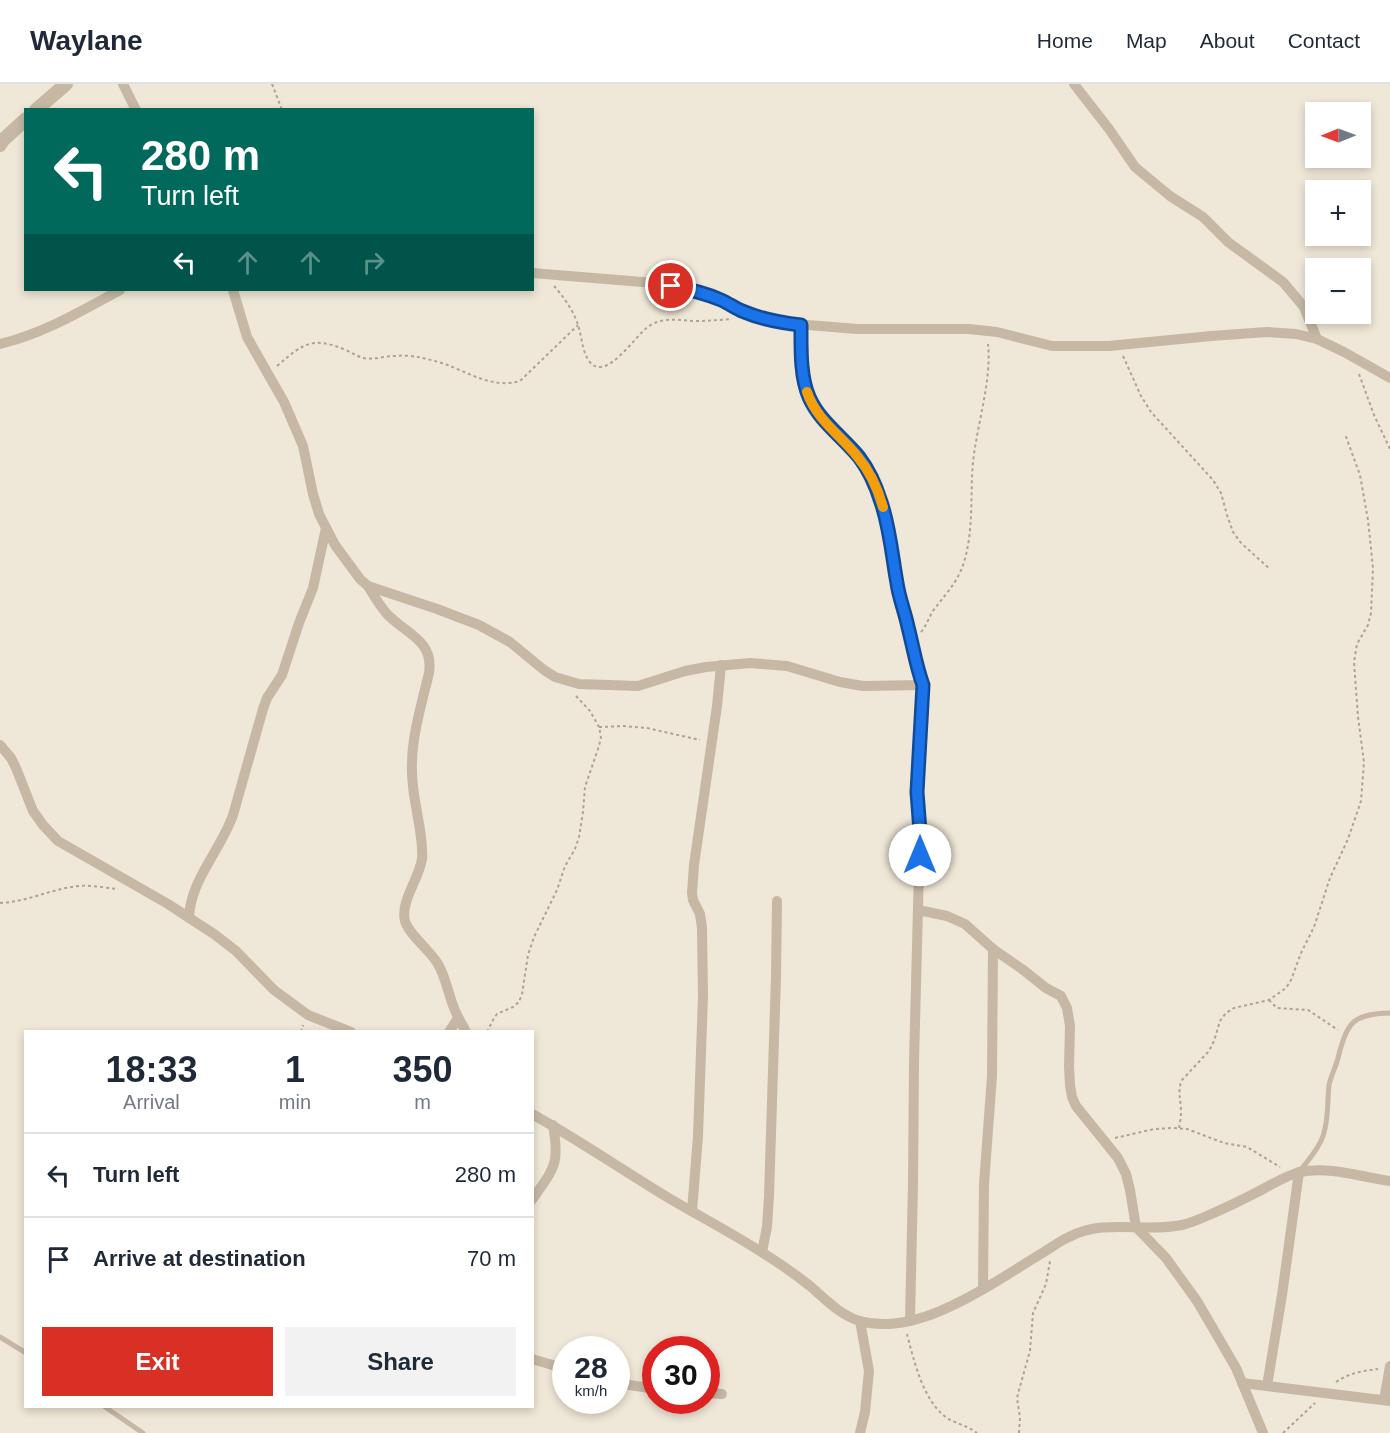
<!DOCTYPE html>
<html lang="en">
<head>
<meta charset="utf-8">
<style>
	:root { --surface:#fff; --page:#f2f2f3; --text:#1f2937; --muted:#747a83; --line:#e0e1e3; --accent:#d93025 }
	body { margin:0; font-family:Helvetica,sans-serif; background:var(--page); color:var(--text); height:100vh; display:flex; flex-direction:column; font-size:22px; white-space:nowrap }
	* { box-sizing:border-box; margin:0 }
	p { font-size:20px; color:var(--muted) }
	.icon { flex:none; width:33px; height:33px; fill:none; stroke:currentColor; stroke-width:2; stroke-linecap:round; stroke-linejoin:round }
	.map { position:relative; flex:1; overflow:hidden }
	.side { position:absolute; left:24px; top:946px; width:510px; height:378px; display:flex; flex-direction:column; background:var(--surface); border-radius:0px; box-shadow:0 3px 9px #0003 }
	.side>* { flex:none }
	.guide { position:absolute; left:24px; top:24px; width:510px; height:183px; border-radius:0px; box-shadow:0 3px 9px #0003; background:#00695c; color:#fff; overflow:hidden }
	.needle { width:39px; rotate:269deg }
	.tools { position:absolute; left:1305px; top:18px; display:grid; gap:12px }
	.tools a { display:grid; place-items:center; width:66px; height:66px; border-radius:0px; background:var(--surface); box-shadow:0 3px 9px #0003; font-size:30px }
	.speed { position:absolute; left:552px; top:1252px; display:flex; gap:12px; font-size:30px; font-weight:700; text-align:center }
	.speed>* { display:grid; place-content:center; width:78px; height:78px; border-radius:50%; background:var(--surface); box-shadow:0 3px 9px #0003; line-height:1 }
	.speed small { font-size:15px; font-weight:400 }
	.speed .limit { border:9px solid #d22; background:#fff; color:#111 }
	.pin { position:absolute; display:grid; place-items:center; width:51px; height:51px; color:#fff; margin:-26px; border:3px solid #fff; border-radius:50%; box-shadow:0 2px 6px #0007 }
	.me { position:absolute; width:66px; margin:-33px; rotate:0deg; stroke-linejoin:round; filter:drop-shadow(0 0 4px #0008) }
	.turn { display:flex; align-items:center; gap:21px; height:126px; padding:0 18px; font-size:27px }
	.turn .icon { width:78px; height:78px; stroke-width:2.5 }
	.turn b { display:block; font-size:42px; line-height:51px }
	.lanes { display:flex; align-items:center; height:57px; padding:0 18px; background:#0003; justify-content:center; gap:30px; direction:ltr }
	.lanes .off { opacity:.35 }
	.eta { display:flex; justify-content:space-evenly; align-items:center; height:102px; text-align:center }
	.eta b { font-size:36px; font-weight:700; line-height:42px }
	.action { display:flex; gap:12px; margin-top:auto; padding:12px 18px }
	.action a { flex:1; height:69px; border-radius:0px; background:var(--accent); color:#fff; font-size:24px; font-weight:700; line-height:69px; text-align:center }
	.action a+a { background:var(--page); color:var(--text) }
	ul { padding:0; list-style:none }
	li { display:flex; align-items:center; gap:18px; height:84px; padding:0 18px; border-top:2px solid var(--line) }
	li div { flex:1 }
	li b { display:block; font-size:22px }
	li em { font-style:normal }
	header { display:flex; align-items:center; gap:36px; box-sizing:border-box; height:84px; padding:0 30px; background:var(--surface); border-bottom:2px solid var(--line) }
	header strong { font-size:28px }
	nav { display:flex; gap:33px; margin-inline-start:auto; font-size:21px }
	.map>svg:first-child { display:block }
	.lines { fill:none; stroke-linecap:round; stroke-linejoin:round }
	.path { stroke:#b1a28f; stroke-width:2; stroke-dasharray:3 3; stroke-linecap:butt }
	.service { stroke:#c6b8a4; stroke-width:5 }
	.minor { stroke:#c6b8a4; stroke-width:10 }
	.tertiary { stroke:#c6b8a4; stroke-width:14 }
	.route-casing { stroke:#114b97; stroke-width:15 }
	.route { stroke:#1a73e8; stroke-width:10 }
	.slow { stroke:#f59e0b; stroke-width:10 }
</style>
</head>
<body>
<header>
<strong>Waylane</strong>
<nav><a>Home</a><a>Map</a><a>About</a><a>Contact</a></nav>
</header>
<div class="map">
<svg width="1390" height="1349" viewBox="0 0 1390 1349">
	<rect width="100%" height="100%" fill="#efe7d7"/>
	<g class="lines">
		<g class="path">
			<polyline points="272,0 282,26"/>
			<path d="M554,202C564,213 574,228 578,241C582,253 582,267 589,277C606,300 636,250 649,242C663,233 679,236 694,237C707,237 719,236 732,235"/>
			<polyline points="1123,272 1141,312 1151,328 1213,396 1221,409 1227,431 1233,448 1241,459 1270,485"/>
			<path d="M277,282C304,259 312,252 346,266C352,269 357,272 363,274C374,276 384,272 395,272C403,271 411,272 418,273C427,275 436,277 445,280C469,289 494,305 520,297L578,241"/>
			<polyline points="1359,290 1374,331 1390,365"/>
			<path d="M921,548C927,541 929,532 935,524C946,510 959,496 964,478C974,445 970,411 973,378C977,341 992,295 988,260"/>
			<polyline points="599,643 624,642 647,644 700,656"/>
			<path d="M0,819C28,818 52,804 80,802C92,801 106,804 118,805"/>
			<polyline points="1269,916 1277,924 1308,926 1338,946"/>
			<polyline points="301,948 303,941"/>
			<polyline points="487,948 494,934 497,930 513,923 519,918 522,910 528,871 534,853 557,806 565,782 575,765 579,753 583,728 585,703 599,662 601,653 599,643 590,627 576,612"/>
			<path d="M1179,1044C1180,1039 1181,1033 1181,1028C1181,1016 1177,1006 1182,996L1209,967L1214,957L1220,937L1226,929L1234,924L1269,916L1286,904L1291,896L1301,869L1314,843L1330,794L1348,755L1361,717L1364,678L1358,633L1354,578L1357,560L1368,541L1371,529L1373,484L1368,436L1360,391L1345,350"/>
			<polyline points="1115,1054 1154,1045 1173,1044 1187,1045 1224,1059 1247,1063 1280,1083"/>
			<path d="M907,1250C914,1277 923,1317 947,1334C957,1340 968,1342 977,1349"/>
			<path d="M1336,1298C1349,1289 1362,1287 1378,1285"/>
			<polyline points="1019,1349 1020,1334 1017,1314 1019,1306 1030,1267 1033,1229 1046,1200 1050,1177"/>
			<polyline points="1283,1349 1315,1319"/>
		</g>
		<g class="service">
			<path d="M1300,1087C1308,1076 1319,1065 1323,1052C1329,1035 1327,1018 1329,1001C1331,991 1337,981 1339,970C1348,937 1354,930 1390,929"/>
			<polyline points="0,1253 26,1269"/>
			<polyline points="105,1323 143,1349"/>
		</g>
		<g class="minor">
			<polyline points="123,0 136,26"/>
			<polyline points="1074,0 1109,45 1135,83 1170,112 1203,133 1228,158 1283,198 1304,223 1317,255"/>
			<polyline points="532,189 655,199 688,205 722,216 741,227 783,239 857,245 969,245 997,248 1052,262 1109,262 1211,252 1267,248 1296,250 1317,255 1344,268 1390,294"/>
			<polyline points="233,206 247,253 284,318 303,362 313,410 319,430 335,461 360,495 368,502 437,525 479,541 510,558 544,586 555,593 579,600 638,602 685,587 706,583 750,579 787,582 840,598 863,602 923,601"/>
			<polyline points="801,241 803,289 808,311 818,331 859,373 873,397 881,417 892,466 897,501 914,566 917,584 923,601 917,708 920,747 914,978 913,1099 910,1237"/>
			<path d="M0,260C43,250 81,227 120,206"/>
			<path d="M368,502C374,512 379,521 387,530C406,550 434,556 429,589C420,627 408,663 413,702C415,725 424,754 422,775C419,795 400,818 405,837C409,851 430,866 438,880C446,894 448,909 454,924C457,932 462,940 466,948"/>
			<polyline points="0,661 11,674 16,684 33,727 43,741 58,757 168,820 214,850 236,867 274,906 308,931 351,948"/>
			<polyline points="918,826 947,832 965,840 993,865 1022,885 1046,904 1061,912 1067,924 1070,942 1069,983 1070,1001 1072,1013 1076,1022 1118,1074 1126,1090 1130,1106 1136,1143 1166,1174 1197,1217 1236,1284 1263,1349"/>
			<path d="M189,834C190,796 221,766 233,731L263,625L267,614L282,591L299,539L313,504L326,444"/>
			<polyline points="449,948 458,934"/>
			<path d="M532,1030C579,1056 622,1086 667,1113C699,1132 732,1149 763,1169C779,1179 795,1190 810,1202C825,1215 841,1232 860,1237C920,1254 995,1197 1044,1168C1052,1163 1060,1157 1069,1153C1106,1134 1143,1149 1182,1141C1191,1139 1200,1135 1209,1131C1228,1123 1246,1114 1265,1104C1276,1098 1288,1091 1300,1088C1330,1082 1361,1093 1390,1097"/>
			<path d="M532,1116C554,1084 560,1081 553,1041"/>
			<polyline points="692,1127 698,1052 703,912 702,844 700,830 693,816 692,809 694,781 717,622 721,581"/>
			<polyline points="762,1168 767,1143 769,1112 776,893 777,817"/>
			<polyline points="983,1205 984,1100 992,992 993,865"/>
			<polyline points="532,1275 566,1285"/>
			<polyline points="616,1299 656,1305"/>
			<polyline points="1242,1299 1390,1317"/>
			<polyline points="1267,1302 1282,1211 1299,1088"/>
			<polyline points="706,1309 722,1310"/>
			<polyline points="1384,1316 1390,1282"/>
			<polyline points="860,1349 865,1328 869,1287 860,1237"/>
		</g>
		<g class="tertiary">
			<polyline points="36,26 66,0"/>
			<polyline points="0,61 3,56 26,35"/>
		</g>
	</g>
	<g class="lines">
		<g class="route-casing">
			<path id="route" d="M671,202C688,205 705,209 721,216C728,219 735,224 742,227C761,235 781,239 801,241C801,264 800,292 809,313C820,338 842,352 859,373C869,386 876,402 881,418C890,444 892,472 897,499C899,514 905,528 908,543C913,562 916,582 923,601L917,708L920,747V771"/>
		</g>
		<use href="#route" class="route"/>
		<path class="slow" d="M807,308C816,335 840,351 857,372C869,386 878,405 883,423"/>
	</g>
</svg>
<div class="tools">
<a><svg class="needle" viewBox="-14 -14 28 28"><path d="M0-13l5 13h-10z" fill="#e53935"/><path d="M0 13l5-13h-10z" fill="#747a83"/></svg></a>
<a>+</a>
<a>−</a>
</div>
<div class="speed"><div>28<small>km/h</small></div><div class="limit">30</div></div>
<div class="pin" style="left:671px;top:202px;background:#d93025"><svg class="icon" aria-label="arrive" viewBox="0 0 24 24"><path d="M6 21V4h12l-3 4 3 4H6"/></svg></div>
<svg class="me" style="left:920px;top:771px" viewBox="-20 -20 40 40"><circle r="19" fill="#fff"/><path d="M0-13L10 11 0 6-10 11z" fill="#1a73e8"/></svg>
<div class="guide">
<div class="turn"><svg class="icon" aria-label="left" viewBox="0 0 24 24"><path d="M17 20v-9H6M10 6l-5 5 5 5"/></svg><div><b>280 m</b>Turn left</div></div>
<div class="lanes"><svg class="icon" aria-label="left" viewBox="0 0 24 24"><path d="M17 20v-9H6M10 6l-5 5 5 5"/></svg><svg class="icon off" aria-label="ahead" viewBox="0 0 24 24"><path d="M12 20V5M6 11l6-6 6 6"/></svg><svg class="icon off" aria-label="ahead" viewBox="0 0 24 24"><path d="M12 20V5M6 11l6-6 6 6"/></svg><svg class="icon off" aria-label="right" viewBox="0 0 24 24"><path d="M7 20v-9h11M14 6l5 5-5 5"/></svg></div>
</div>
<section class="side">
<div class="eta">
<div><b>18:33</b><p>Arrival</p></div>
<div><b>1</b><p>min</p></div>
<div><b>350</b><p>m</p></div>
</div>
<ul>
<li><svg class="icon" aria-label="left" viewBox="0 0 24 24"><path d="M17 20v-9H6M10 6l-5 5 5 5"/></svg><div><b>Turn left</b></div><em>280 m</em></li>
<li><svg class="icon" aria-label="arrive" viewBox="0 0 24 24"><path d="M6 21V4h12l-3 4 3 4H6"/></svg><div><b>Arrive at destination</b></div><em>70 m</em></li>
</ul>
<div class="action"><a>Exit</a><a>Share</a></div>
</section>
</div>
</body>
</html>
